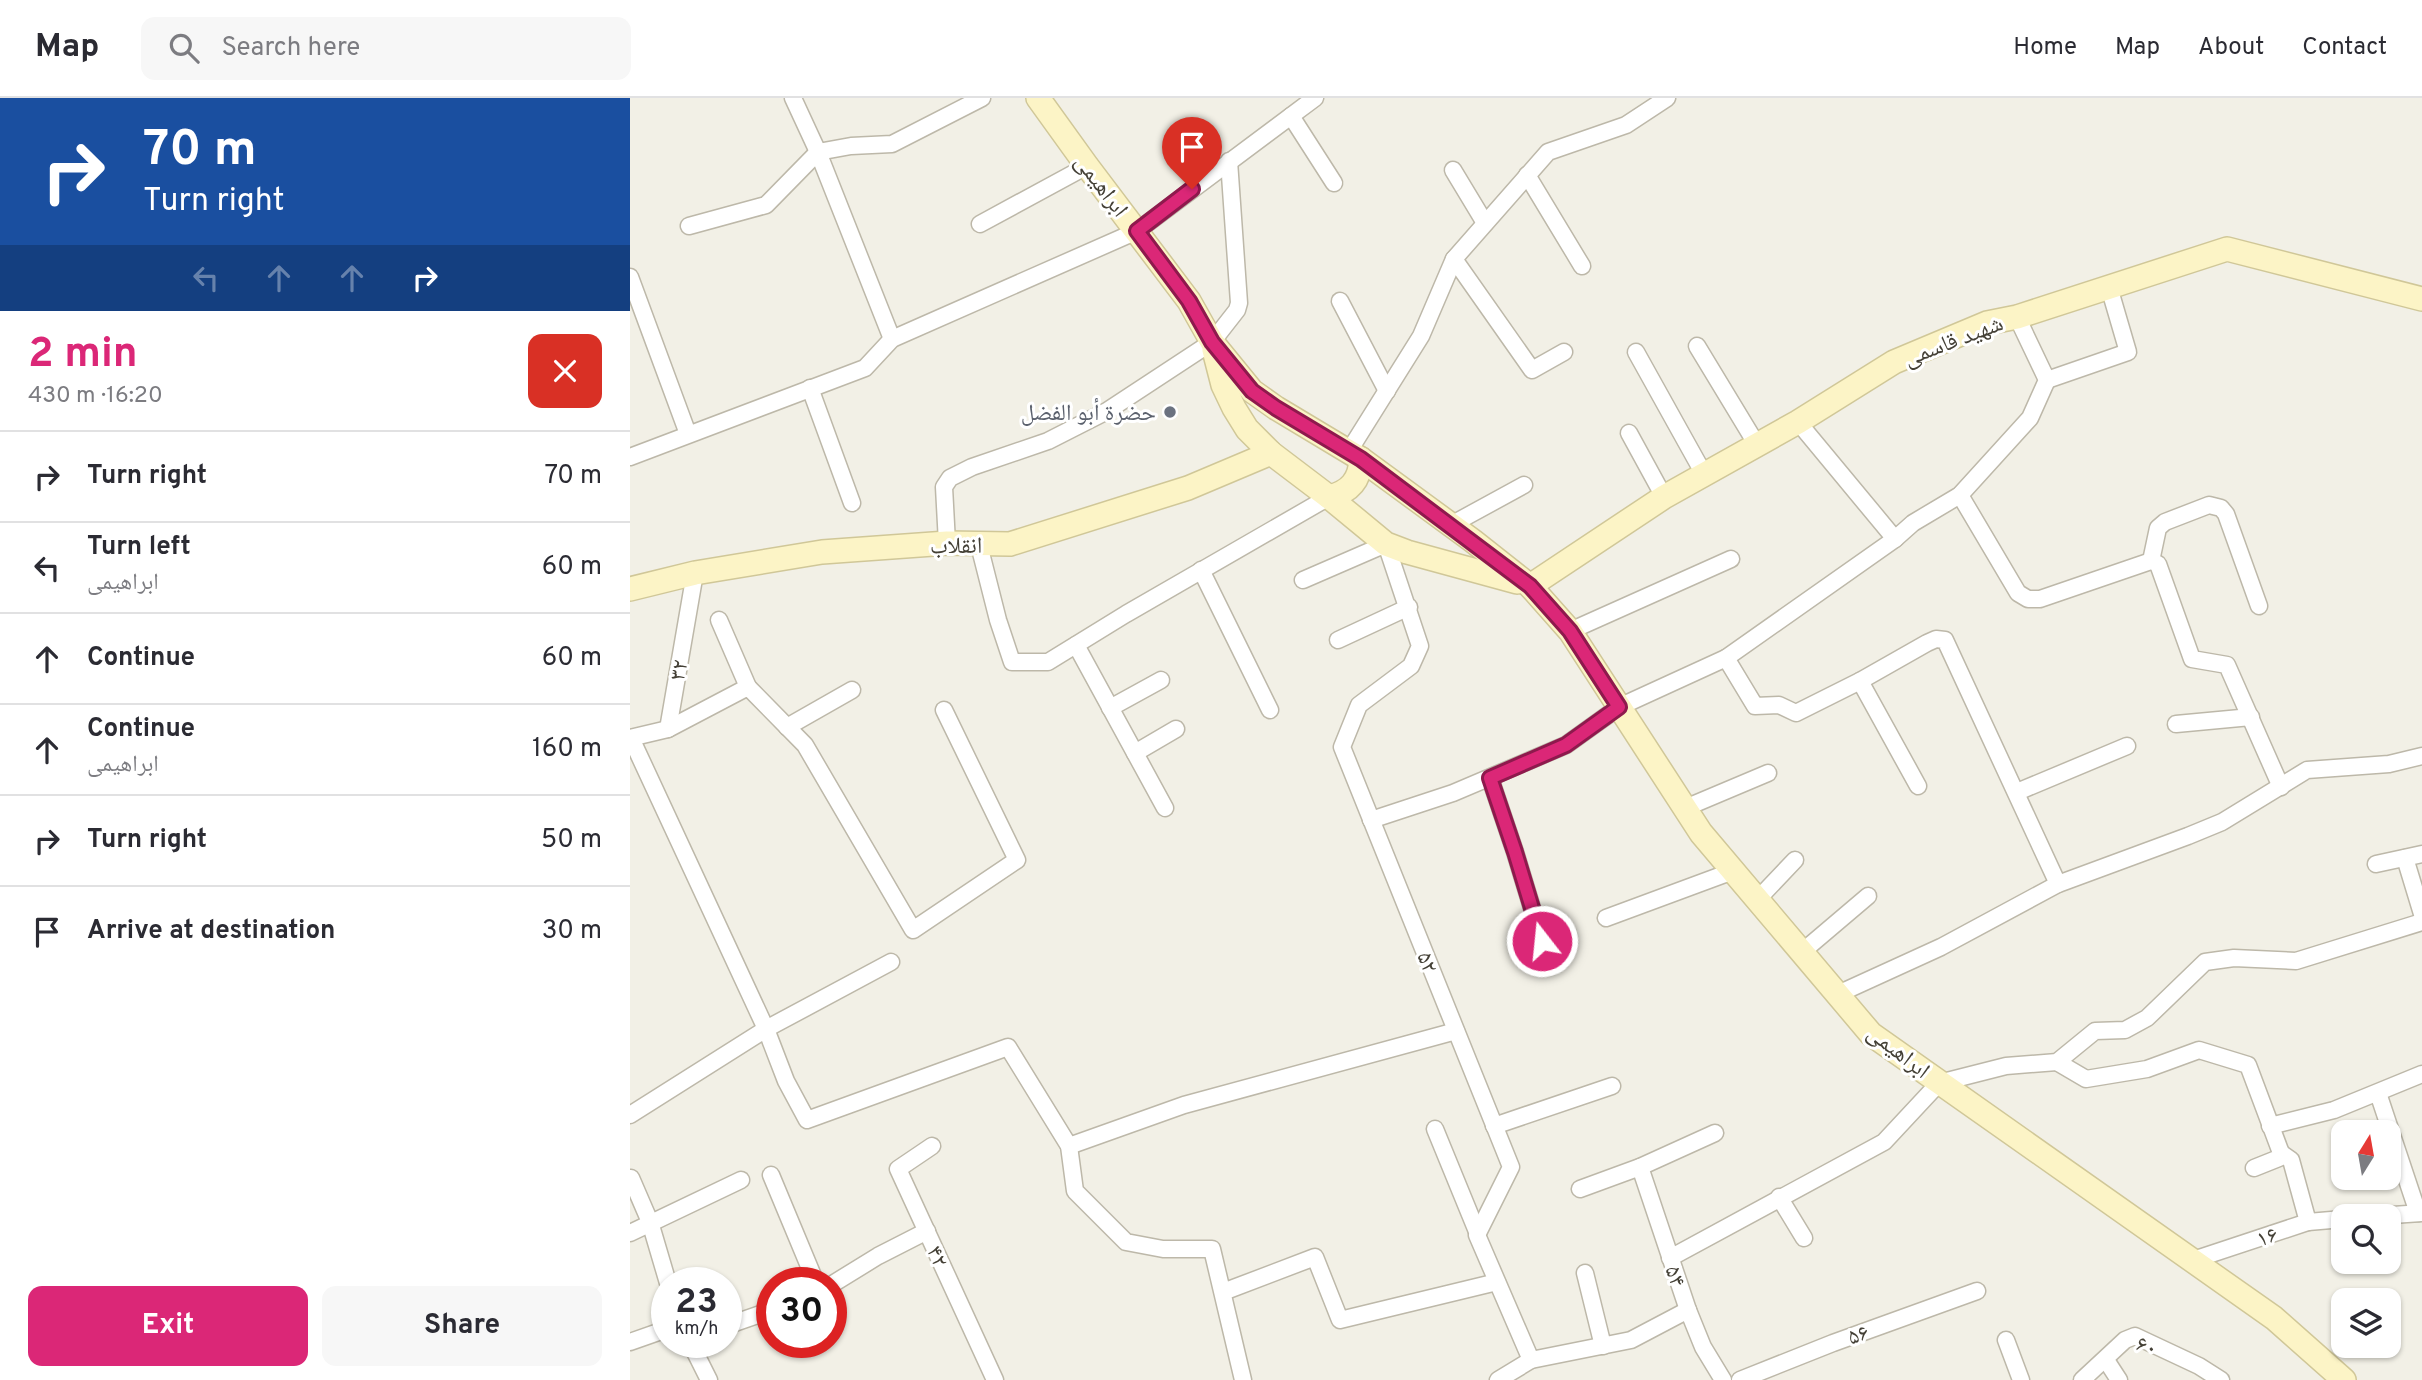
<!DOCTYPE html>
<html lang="en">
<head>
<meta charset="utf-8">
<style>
	:root { --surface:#fff; --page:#f7f7f7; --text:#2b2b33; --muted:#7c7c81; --line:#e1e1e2; --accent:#db2777 }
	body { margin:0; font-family:Overpass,"Noto Naskh Arabic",sans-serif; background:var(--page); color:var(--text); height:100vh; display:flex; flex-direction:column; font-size:26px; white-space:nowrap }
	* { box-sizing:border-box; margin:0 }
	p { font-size:23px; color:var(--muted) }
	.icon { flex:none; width:38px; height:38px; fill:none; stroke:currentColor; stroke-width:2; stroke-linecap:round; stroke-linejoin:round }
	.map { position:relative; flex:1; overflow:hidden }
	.sheet { display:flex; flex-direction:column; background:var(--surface); width:630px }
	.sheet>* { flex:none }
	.guide { background:#1a4fa0; color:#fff; overflow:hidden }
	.needle { width:46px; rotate:11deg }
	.controls { position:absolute; left:1701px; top:1022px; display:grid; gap:14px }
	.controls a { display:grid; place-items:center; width:70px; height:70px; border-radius:14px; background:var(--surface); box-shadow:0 2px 5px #0004; font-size:35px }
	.speed { position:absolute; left:21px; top:1169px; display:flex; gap:14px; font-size:35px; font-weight:700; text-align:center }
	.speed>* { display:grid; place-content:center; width:91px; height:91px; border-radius:50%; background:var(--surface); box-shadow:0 2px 5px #0004; line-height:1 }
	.speed small { font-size:18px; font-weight:400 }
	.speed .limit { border:10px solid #d22; background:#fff; color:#111 }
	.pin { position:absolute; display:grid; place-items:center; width:60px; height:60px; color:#fff; margin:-72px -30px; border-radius:50% 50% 50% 0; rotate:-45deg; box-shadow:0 0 7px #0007 }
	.pin .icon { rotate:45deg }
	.me { position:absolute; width:77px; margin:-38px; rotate:344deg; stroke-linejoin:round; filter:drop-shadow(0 0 5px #0008) }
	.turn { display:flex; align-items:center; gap:24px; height:147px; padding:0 28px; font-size:32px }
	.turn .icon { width:91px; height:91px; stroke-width:2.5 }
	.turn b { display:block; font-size:49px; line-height:60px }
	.lanes { display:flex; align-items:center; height:66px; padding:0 28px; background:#0003; justify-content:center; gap:35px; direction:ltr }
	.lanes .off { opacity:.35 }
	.round { display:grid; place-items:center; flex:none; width:74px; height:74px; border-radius:14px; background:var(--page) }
	.summary { display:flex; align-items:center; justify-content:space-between; height:119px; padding:0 28px }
	h1 { font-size:42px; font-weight:700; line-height:52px; color:var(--accent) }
	.action { display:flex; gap:14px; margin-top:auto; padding:14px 28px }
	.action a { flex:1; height:80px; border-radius:14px; background:var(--accent); color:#fff; font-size:28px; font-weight:700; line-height:80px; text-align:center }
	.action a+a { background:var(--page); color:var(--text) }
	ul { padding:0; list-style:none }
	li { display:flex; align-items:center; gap:21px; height:91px; padding:0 28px; border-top:2px solid var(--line) }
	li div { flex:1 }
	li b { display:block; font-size:26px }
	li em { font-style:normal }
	header { display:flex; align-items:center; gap:42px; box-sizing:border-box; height:98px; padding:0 35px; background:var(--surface); border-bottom:2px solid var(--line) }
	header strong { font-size:33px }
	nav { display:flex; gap:38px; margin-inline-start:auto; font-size:24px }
	.search { width:490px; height:63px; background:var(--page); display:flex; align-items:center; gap:18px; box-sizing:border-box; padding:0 24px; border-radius:14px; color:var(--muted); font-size:26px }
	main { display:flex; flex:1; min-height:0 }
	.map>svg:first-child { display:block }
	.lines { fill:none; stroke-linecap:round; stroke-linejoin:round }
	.street-casing { stroke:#bdb8a9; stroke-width:19 }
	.secondary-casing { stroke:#d0c798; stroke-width:26 }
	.street { stroke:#fff; stroke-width:16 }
	.secondary { stroke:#fcf4c6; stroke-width:23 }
	.route-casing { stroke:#8e194d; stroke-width:18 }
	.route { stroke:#db2777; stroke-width:12 }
	.worship-dot { fill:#6b7280; stroke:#fff; stroke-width:2.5 }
	.labels { text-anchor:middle; stroke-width:6; stroke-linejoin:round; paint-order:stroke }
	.street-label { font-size:23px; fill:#444036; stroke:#fff }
	.worship-label { font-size:23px; fill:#5b616d; stroke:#fff; text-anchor:end }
</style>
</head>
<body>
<header>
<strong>Map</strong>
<div class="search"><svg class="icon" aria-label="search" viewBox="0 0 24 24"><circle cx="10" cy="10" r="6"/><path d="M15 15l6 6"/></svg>Search here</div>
<nav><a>Home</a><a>Map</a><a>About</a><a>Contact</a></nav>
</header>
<main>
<section class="sheet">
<div class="guide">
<div class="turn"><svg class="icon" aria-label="right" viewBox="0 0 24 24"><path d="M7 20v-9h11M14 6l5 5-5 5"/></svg><div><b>70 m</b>Turn right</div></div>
<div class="lanes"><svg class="icon off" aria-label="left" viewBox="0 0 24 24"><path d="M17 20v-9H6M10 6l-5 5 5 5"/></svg><svg class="icon off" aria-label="ahead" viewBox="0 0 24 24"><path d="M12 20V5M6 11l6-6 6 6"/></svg><svg class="icon off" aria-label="ahead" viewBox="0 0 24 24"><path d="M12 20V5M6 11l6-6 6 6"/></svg><svg class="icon" aria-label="right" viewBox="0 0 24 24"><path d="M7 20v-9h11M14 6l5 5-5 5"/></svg></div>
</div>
<div class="summary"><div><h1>2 min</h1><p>430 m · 16:20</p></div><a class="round" style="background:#d93025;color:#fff"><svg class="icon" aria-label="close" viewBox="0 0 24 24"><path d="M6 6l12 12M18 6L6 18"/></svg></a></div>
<ul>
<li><svg class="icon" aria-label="right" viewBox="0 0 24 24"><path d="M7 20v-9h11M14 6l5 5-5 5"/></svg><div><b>Turn right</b></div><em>70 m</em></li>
<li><svg class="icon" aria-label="left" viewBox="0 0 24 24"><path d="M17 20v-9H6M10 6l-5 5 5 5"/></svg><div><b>Turn left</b><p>ابراهیمی</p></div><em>60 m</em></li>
<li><svg class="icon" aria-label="ahead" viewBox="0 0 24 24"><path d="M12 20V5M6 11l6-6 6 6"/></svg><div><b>Continue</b></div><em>60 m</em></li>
<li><svg class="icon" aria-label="ahead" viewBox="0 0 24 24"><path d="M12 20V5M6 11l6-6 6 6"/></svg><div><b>Continue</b><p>ابراهیمی</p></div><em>160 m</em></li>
<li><svg class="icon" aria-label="right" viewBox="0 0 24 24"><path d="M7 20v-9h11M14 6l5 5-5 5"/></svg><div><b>Turn right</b></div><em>50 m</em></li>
<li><svg class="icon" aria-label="arrive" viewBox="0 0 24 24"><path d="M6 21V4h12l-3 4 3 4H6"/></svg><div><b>Arrive at destination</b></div><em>30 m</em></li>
</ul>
<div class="action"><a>Exit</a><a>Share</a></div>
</section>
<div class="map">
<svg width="1792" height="1282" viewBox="0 0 1792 1282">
	<rect width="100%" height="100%" fill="#f2f0e6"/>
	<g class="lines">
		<g class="street-casing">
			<g id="street">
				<polyline points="163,0 188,54 262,241"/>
				<polyline points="661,18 704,85"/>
				<polyline points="823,72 855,125"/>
				<polyline points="897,77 952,168"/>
				<polyline points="350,126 457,68"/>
				<polyline points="59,128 136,107 188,54 221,48 262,46 352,0"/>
				<polyline points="824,161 902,272 934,254"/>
				<polyline points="0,179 58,336"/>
				<polyline points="710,203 757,293"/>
				<polyline points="1067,248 1127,347"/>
				<polyline points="1006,254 1075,378"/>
				<polyline points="1417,282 1498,254 1479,189"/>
				<polyline points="180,290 222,405"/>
				<polyline points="1168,324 1265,441"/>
				<polyline points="999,335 1034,399"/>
				<polyline points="719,353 791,238 824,161 918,54 996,27 1037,0"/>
				<polyline points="0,359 235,270 262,241 507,133 685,0"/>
				<polyline points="1330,397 1388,495 1398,501 1410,501 1521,463 1528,466 1562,561 1597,567 1651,689"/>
				<polyline points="819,428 894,387"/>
				<polyline points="317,445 314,389 320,380 342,369 418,343 477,313 582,244 607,212 609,205 599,63"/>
				<polyline points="349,447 368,522 382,564 418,564 496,516 699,399"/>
				<polyline points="1521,463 1528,430 1535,424 1579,407 1591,410 1596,416 1629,508"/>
				<polyline points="571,472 640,612"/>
				<polyline points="673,482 756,446 790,548 781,568 729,607 712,649 881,1069 847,1137 901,1262 868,1282"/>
				<polyline points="89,522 118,589"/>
				<polyline points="940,533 1101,461"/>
				<polyline points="708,542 779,509"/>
				<polyline points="446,547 535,710"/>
				<polyline points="1096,560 1125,608 1149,607 1166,615 1230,583 1297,545 1306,541 1315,542 1428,786"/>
				<polyline points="1230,583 1288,688"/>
				<polyline points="480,610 531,582"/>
				<polyline points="1546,626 1621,619"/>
				<polyline points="157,629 222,592"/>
				<polyline points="38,631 118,589 175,647 283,832 387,762 314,612"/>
				<polyline points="0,640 38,631 65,475"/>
				<polyline points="1,640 136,931 156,983 177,1022 378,949 439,1048 445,1093 496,1144 533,1151 582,1151 613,1282"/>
				<polyline points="505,655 546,631"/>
				<polyline points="860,680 885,754 912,843"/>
				<polyline points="1387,694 1497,648"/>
				<polyline points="1055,710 1138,675"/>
				<polyline points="741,722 823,695 936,647 989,609 1096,560 1265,441 1283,425 1330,397 1400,320 1417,282 1387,219"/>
				<polyline points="1775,760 1792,816"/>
				<polyline points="1746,766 1792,756"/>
				<polyline points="1127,802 1165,762"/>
				<polyline points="976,820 1103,773"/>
				<polyline points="1172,854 1238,798"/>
				<polyline points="1208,896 1311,849 1428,786 1558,738 1592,724 1677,672 1759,666 1792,658"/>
				<polyline points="1427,964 1456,981 1517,971 1569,952 1618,967 1651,1055 1649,1060 1624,1070"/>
				<polyline points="1748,995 1788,1115"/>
				<polyline points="0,1017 136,931 261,864"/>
				<polyline points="864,1028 982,988"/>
				<polyline points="1640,1028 1704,1012 1792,976"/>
				<polyline points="805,1031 848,1136"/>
				<polyline points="302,1048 268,1071 365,1282"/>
				<polyline points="439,1048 554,1007 826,933"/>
				<polyline points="1651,1055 1661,1062 1678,1124"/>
				<polyline points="1010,1069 1058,1212 1073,1249 1093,1282"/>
				<polyline points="141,1077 186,1185"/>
				<polyline points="1,1080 20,1124 38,1185"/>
				<polyline points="950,1091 1010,1069 1085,1035"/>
				<polyline points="1149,1099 1174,1140"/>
				<polyline points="1748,1118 1792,1115"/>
				<polyline points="0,1135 111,1082"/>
				<polyline points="1040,1160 1254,1044 1309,985 1376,968 1427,964 1465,933 1495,932 1517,920 1575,864 1604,860 1666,863 1792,824"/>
				<polyline points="1563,1162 1678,1124 1713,1121"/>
				<polyline points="955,1175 973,1248"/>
				<polyline points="201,1187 248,1158 297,1133"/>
				<polyline points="593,1194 685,1159 710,1222 867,1184"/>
				<polyline points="96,1228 142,1212"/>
				<polyline points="1376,1242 1391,1282"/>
				<polyline points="0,1244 37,1231"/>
				<polyline points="60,1244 79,1282"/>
				<polyline points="901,1262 1001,1242 1058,1212"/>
				<polyline points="1476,1262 1489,1282"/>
				<polyline points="1110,1282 1203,1245 1347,1193"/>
				<polyline points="1452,1282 1495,1242 1505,1238 1569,1268 1591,1282"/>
			</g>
		</g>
		<g class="secondary-casing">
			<g id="secondary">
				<polyline points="408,0 457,68 559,203 582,244 622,293 646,310 731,361 843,443 900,488 940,533 1071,735 1241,936 1644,1220 1714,1282"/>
				<polyline points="584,252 593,287 604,310 617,331 641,355 699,399 756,446 777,454 887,484"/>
				<path d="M699,399C720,394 730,382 731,361"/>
				<polyline points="900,488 1034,399 1168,324 1264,264 1357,225 1387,219 1597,151 1792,201"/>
				<polyline points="0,491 65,475 192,454 317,445 380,446 558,390 641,355"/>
			</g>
		</g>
		<use href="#street" class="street"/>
		<use href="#secondary" class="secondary"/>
	</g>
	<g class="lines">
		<g class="route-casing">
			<polyline id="route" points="562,91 507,133 559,203 582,244 622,293 646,310 731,361 900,488 940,533 989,609 936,647 860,680 885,754 912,843"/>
		</g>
		<use href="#route" class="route"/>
	</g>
	<circle class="worship-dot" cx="540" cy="314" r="7"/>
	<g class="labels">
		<g class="street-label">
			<text transform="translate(472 87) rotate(53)" y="8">ابراهیمی</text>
			<text transform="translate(1323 242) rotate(-21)" y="8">شهید قاسمی</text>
			<text transform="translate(326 447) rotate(-1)" y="8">انقلاب</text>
			<text transform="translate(48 572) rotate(-80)" y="8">۳۲</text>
			<text transform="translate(798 864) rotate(68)" y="8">۵۲</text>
			<text transform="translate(1269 953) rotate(38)" y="8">ابراهیمی</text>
			<text transform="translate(1637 1138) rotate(-19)" y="8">۱۶</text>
			<text transform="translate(308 1158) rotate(65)" y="8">۴۲</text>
			<text transform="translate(1046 1178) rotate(71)" y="8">۵۴</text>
			<text transform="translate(1228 1236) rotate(-20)" y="8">۵۶</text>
			<text transform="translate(1517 1247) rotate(18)" y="8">۶۰</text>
		</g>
		<g class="worship-label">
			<text x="526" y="322">حضرة أبو الفضل</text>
		</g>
	</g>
</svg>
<div class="controls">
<a><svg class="needle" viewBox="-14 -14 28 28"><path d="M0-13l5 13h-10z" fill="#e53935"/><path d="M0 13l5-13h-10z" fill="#7c7c81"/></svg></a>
<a><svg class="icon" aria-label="search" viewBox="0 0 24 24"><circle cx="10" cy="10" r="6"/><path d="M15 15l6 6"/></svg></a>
<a><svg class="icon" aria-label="layers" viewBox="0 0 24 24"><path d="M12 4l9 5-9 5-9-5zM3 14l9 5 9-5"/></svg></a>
</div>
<div class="speed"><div>23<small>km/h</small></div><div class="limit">30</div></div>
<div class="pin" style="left:562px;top:91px;background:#d93025"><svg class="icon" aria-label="arrive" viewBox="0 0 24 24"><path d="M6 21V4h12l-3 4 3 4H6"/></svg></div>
<svg class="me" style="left:912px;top:843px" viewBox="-20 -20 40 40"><circle r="17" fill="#db2777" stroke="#fff" stroke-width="3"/><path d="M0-11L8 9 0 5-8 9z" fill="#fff"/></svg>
</div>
</main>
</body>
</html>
